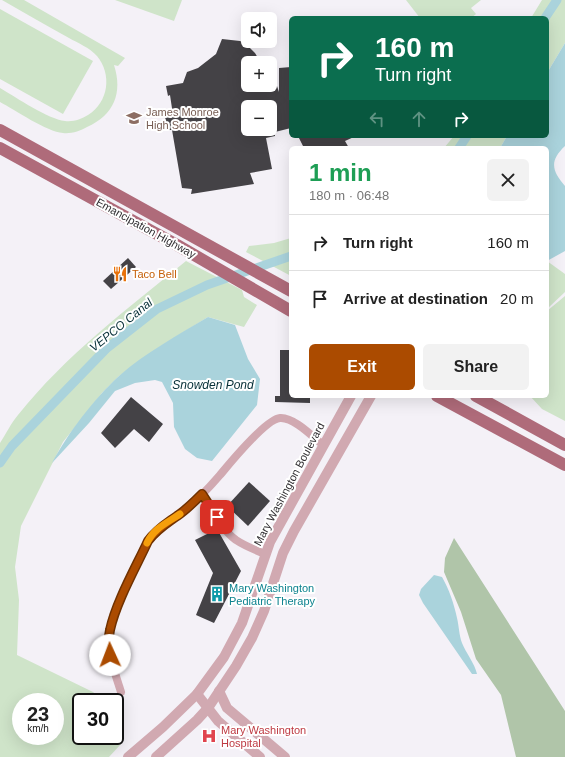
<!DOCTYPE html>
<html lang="en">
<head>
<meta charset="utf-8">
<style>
	:root { --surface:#fff; --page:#f2f2f2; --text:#222; --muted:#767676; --line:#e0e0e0; --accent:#ab4b00 }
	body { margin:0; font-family:Helvetica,sans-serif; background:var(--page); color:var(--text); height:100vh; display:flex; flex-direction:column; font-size:15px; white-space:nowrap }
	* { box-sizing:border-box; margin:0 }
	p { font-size:13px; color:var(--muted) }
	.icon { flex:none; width:22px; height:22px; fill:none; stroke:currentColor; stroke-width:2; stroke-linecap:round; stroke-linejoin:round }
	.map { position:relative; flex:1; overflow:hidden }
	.panel { position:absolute; left:289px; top:146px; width:260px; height:252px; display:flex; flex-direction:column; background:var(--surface); border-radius:6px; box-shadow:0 4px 16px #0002 }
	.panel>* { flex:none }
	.top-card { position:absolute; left:289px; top:16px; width:260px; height:122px; border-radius:6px; box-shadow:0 4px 16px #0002; background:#0b6e4f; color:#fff; overflow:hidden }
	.tools { position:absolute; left:241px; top:12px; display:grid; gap:8px }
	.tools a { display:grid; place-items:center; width:36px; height:36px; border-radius:6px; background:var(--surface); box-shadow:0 4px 16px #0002; font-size:20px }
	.speed { position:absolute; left:12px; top:693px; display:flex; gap:8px; font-size:20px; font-weight:700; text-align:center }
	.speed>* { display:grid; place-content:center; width:52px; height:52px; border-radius:50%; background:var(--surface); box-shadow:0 4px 16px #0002; line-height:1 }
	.speed small { font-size:10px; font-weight:400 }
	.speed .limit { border:2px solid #111; border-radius:6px; background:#fff; color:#111 }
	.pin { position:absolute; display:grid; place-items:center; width:34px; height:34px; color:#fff; margin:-17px; border-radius:8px; box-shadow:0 2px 6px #0006 }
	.me { position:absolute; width:44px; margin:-22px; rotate:358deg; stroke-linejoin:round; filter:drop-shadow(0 0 3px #0008) }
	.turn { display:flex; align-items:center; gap:14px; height:84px; padding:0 20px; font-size:18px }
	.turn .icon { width:52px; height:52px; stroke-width:2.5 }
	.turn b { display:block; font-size:28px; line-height:34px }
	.lanes { display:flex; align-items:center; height:38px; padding:0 20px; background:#0003; justify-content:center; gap:20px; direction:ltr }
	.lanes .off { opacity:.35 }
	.round { display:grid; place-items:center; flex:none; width:42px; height:42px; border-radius:6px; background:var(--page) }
	.head { display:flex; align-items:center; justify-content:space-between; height:68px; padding:0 20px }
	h1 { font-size:24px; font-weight:700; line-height:30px; color:#1e9e55 }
	.button { display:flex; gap:8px; margin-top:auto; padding:8px 20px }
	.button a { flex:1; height:46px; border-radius:6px; background:var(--accent); color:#fff; font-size:16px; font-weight:700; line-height:46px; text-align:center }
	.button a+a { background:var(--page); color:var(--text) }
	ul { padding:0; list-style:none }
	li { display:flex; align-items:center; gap:12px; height:56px; padding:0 20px; border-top:1px solid var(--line) }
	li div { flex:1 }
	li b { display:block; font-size:15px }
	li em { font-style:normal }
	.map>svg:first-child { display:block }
	.green { fill:#cfe4c9; fill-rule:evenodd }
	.forest { fill:#b0c5a9 }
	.water { fill:#aad3dc }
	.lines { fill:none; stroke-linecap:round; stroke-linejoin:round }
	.canal { stroke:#aad3dc; stroke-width:9 }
	.building { fill:#444246; fill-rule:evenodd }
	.minor { stroke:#d1a9b1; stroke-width:8 }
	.tertiary { stroke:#d1a9b1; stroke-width:10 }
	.primary { stroke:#af6b7a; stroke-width:12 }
	.route-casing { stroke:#6f3100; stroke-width:10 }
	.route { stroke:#ab4b00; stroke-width:7 }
	.slow { stroke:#f59e0b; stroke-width:7 }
	.labels { text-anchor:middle; stroke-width:4; stroke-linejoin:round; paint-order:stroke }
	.education-label { font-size:11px; fill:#785e54; stroke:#fff; text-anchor:start }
	.street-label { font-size:11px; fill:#302e31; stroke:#fff }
	.food-label { font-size:11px; fill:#c56008; stroke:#fff; text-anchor:start }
	.culture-label { font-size:11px; fill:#0d838f; stroke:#fff; text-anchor:start }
	.health-label { font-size:11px; fill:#be3a42; stroke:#fff; text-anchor:start }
	.water-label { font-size:12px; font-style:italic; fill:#062f37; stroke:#fff }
</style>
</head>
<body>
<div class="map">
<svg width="565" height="757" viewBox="0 0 565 757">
	<rect width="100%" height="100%" fill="#f4f1f7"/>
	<g class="green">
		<path d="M2,0H24L125,58L118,66L114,65C123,93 114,115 87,127C80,131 71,134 63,133C47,132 15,110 0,102V88C17,98 48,119 65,121C74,122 81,119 88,115C109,102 112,74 97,56C90,48 78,43 69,38C46,25 24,13 2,0Z"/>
		<polygon points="115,0 182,0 174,21"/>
		<polygon points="406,0 481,0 471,8 476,14 471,18 420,18"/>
		<polygon points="542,0 565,0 565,43 547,73 547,18 531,18"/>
		<polygon points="0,9 93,61 63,114 0,79"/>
		<polygon points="454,136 507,136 500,148 444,148"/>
		<polygon points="291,238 291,276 246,252 249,246 274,243"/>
		<path d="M186,261L242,290L244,297L257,305L244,327L208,317L158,348L119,376L102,393L63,442L21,526L15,567L19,600L17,655L93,692L105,702H81V736H115V725L121,744L109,757H0V443C6,434 11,423 18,415C66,355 127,309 186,261ZM21,702H55V736H21Z"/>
		<polygon points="547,261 565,274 565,292 547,309"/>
		<polygon points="565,296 565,421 542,409 530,396 547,396 547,311"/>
	</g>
	<polygon class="forest" points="454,538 565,711 565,757 516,757 501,695 476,659 461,612 444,572 445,558"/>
	<g class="water">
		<path d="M565,43V146C549,161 552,171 565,186V251L547,261V148H500L507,136H547V73Z"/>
		<path d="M208,317L235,325L248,359L260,379L257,405L212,461L197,458L185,449L174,427L173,403L162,382L155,380L135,383L115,391L89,423L52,463C68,433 93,400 119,376C145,353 178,335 208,317Z"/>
		<path d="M434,575L442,577C449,589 454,604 457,618C459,626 459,635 462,643C466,653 475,664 477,674H472L423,603L419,595L421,589Z"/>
	</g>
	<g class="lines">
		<g class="canal">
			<polyline points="545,18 557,0"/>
			<polyline points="459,148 467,136"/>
			<polyline points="0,463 12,446 106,349 157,309 207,285 291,256"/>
		</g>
	</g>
	<g class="building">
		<path d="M222,39L240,41L246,44L255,53L261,63H248V85H270V69L271,68L279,92V68L291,67V128L275,132V136L266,138L272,169L250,173L254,184L191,194L192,189L182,188L172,130H167L165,116L173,115L170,95L168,96L166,86L183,83L187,72L198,68L216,54ZM248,107H270V129H248Z"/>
		<polygon points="298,136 356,136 345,141 349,148 304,148"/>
		<polygon points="128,258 136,267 111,289 103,281"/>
		<polygon points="280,350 291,350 291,396 310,396 310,403 275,402 275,396 280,396"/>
		<polygon points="131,397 163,424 149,442 134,429 115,448 101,433"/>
		<polygon points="249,482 270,501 248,526 227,506"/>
		<polygon points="217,529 241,571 214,623 196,615 213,573 195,540"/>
	</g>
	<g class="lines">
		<g class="minor">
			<path d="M201,494C212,510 221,529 236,540C245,546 255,550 265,554"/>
			<path d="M121,692C116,676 109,658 109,641C108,617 137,565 148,541C158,528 166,524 178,515C194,504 208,489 220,475C230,463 266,419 280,418C294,417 313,437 323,445"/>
		</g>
		<g class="tertiary">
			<polyline points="219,691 227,708 285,757"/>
			<polyline points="197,694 218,721 260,757"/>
			<polyline points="128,757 163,727 197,694 224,657 242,623 270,542 351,396"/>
			<polyline points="156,757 197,720 208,708 236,666 252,638 264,611 283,553 294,531 371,396"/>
		</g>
		<g class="primary">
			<polyline points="0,130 291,291"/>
			<polyline points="0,148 177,245 291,311"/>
			<polyline points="437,396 565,465"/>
			<polyline points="476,396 565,445"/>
		</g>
	</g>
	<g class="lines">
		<g class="route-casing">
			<path id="route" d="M110,655C109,646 108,638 110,630C116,602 136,567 148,541C157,529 166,524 177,516C186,510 194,502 202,494L217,517"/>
		</g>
		<use href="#route" class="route"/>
		<path class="slow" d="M147,543C154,528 167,523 180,514"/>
	</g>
	<defs>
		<g id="school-bare" transform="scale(1.2)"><path d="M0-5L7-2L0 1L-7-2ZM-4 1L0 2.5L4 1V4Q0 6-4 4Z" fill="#8d6e63" stroke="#fff" stroke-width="2.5" paint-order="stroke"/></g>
		<g id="restaurant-bare" transform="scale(1.2)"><path d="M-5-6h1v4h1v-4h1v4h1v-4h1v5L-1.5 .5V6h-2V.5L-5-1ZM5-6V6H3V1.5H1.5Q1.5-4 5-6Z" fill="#e8710a" stroke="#fff" stroke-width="2.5" paint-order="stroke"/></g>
		<g id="building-bare" transform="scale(1.2)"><path d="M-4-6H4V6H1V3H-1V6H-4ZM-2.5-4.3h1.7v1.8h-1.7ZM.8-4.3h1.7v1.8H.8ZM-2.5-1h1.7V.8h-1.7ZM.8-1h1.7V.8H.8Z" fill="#0f9aa8" stroke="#fff" stroke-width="2.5" paint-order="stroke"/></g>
		<g id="hospital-bare" transform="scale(1.2)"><path d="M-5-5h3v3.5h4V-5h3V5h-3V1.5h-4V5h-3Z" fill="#e0444e" stroke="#fff" stroke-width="2.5" paint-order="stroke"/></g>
	</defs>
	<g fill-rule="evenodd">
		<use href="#school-bare" x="134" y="118"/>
		<use href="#restaurant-bare" x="120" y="274"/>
		<use href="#building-bare" x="217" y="594"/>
		<use href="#hospital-bare" x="209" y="736"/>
	</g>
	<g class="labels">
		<g class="education-label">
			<text x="146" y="116">James Monroe<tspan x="146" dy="13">High School</tspan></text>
		</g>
		<g class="street-label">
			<text transform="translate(146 228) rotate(29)" y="4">Emancipation Highway</text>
			<text transform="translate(289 484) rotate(-62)" y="4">Mary Washington Boulevard</text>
		</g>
		<g class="food-label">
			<text x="132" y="278">Taco Bell</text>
		</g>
		<g class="culture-label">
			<text x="229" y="592">Mary Washington<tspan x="229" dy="13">Pediatric Therapy</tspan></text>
		</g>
		<g class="health-label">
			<text x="221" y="734">Mary Washington<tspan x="221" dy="13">Hospital</tspan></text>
		</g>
		<g class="water-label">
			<text transform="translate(121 325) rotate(-39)" y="4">VEPCO Canal</text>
			<text x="213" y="389">Snowden Pond</text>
		</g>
	</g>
</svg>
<div class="tools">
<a><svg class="icon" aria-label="sound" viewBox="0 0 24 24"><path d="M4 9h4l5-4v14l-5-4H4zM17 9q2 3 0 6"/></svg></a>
<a>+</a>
<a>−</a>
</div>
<div class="speed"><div>23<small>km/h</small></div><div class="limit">30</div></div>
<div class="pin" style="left:217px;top:517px;background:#d93025"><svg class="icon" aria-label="arrive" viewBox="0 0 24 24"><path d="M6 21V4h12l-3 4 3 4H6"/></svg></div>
<svg class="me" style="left:110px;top:655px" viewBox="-20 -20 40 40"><circle r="19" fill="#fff"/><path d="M0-13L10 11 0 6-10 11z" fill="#ab4b00"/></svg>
<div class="top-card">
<div class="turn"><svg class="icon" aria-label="right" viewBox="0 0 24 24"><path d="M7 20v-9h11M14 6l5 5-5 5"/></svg><div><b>160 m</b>Turn right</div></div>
<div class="lanes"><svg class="icon off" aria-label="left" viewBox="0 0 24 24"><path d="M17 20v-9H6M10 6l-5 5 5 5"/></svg><svg class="icon off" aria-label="ahead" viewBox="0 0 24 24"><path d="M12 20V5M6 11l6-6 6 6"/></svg><svg class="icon" aria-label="right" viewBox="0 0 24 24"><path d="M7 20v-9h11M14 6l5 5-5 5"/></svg></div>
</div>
<section class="panel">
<div class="head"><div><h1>1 min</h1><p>180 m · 06:48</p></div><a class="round"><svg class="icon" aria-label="close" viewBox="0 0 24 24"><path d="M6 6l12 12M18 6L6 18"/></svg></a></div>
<ul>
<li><svg class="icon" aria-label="right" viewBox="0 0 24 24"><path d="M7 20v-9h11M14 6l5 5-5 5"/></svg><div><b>Turn right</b></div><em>160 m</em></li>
<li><svg class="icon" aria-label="arrive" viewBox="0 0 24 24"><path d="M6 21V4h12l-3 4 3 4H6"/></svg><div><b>Arrive at destination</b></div><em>20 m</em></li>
</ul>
<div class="button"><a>Exit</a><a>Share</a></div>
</section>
</div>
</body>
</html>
